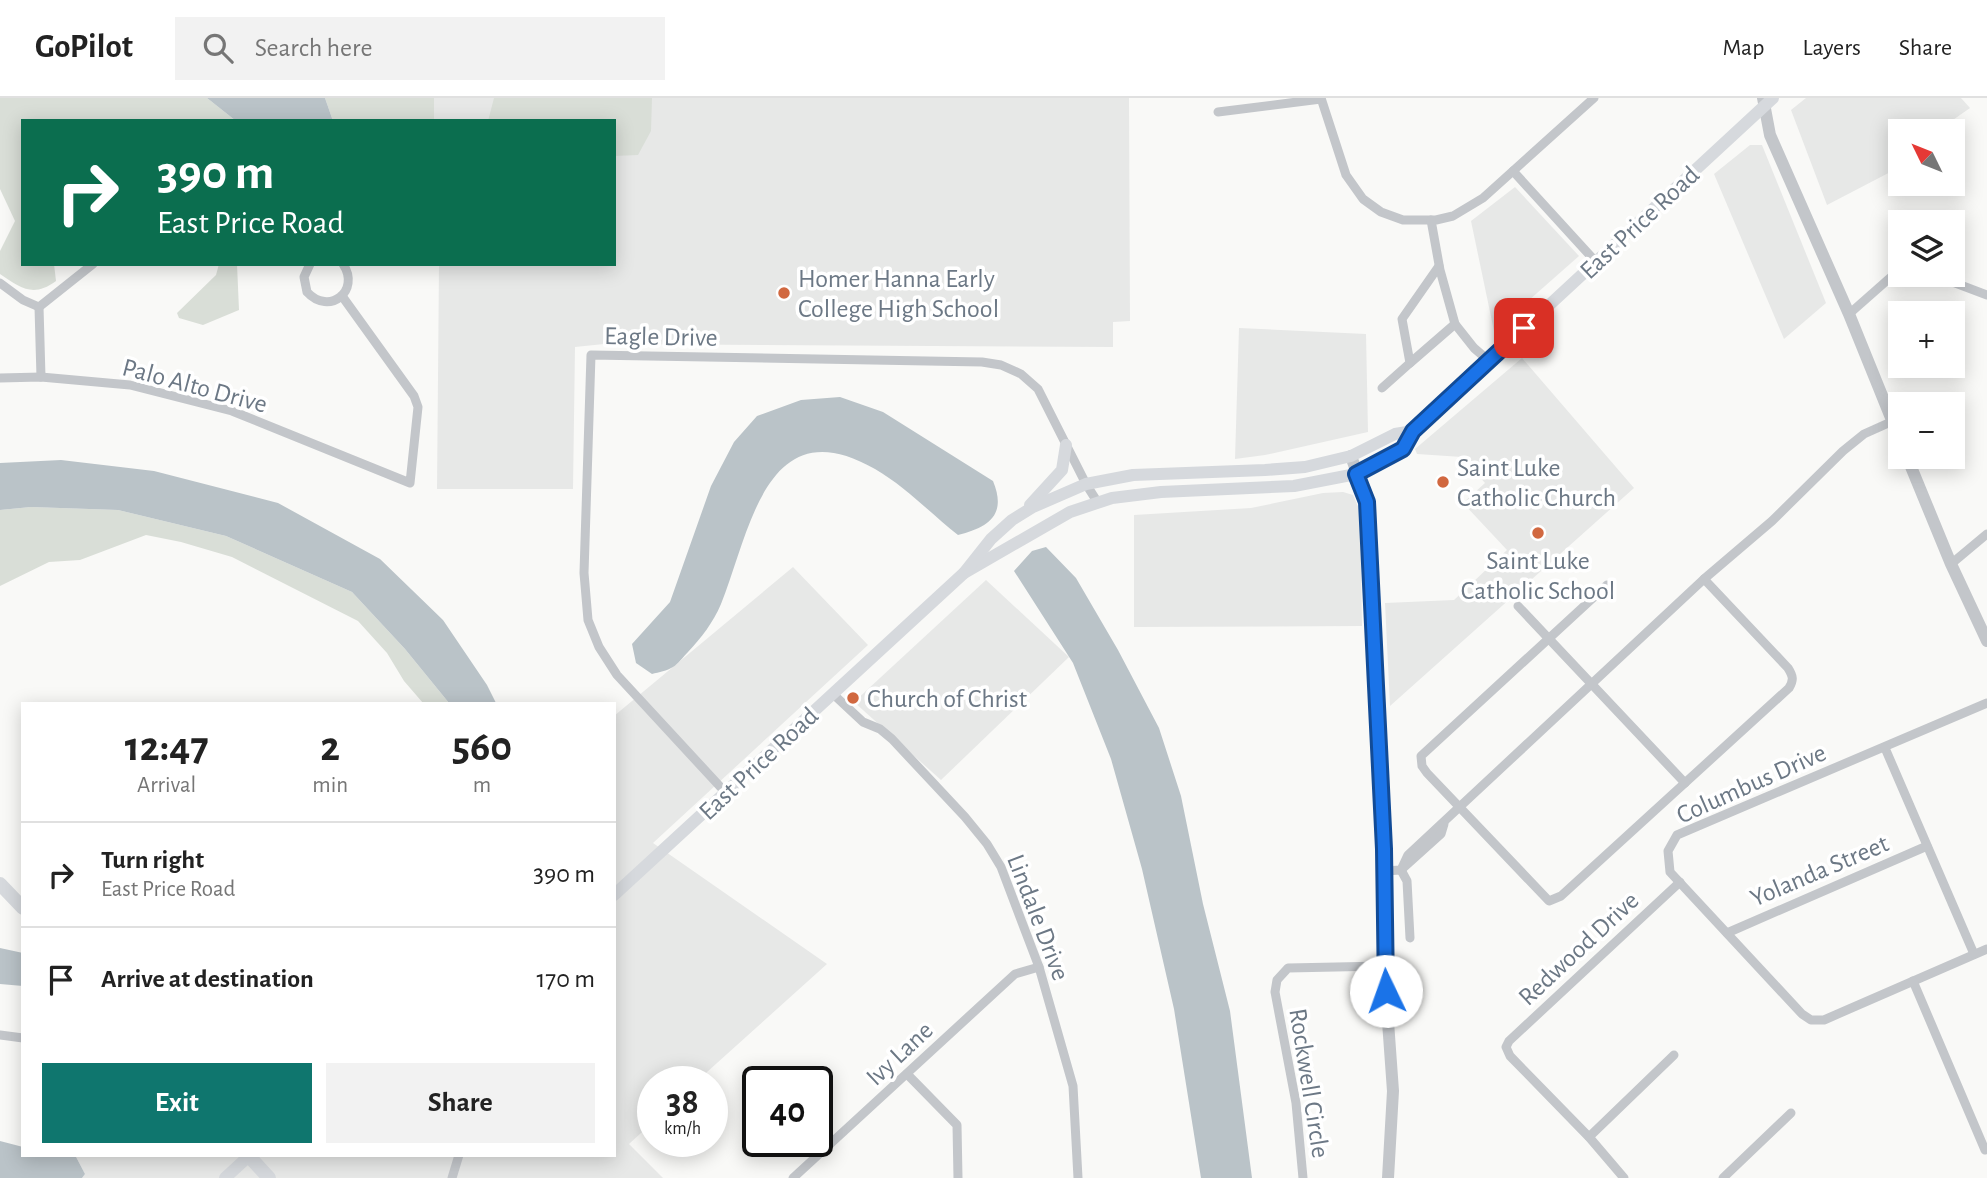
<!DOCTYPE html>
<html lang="en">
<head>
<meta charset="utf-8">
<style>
	:root { --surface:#fff; --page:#f2f2f2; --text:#222; --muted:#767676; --line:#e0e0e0; --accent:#0f766e }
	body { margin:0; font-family:"Alegreya Sans",sans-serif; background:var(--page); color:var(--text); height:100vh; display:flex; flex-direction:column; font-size:26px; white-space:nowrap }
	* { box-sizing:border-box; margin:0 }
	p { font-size:23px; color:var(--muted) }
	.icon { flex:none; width:38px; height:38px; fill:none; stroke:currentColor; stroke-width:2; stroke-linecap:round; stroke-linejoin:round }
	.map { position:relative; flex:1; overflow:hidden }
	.panel { position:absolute; left:21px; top:604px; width:595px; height:455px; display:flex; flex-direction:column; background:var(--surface); border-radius:0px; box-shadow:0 4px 18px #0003 }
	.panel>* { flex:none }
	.guide { position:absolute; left:21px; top:21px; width:595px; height:147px; border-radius:0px; box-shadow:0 4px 18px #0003; background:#0b6e4f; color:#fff; overflow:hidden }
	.needle { width:46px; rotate:313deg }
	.tools { position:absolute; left:1888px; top:21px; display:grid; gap:14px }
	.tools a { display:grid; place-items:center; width:77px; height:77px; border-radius:0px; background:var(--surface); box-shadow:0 4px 18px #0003; font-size:35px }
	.speed { position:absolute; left:637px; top:968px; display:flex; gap:14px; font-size:35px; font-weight:700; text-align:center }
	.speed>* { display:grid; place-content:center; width:91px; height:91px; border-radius:50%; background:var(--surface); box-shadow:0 4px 18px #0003; line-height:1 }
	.speed small { font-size:18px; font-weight:400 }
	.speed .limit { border:4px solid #111; border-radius:10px; background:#fff; color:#111 }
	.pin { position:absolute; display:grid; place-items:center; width:60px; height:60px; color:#fff; margin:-30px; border-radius:14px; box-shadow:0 4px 10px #0006 }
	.me { position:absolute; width:77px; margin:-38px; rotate:357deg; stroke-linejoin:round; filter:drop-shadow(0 0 5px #0008) }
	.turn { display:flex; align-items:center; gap:24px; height:147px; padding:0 21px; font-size:32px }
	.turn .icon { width:91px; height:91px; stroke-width:2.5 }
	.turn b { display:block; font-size:49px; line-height:60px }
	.eta { display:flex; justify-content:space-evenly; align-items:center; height:119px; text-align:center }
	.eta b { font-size:42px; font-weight:700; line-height:49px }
	.button { display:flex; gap:14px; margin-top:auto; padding:14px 21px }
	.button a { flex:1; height:80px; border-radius:0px; background:var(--accent); color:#fff; font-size:28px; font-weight:700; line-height:80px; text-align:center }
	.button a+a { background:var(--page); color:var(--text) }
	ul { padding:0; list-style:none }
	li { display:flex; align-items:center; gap:21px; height:105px; padding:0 21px; border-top:2px solid var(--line) }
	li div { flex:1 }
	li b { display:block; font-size:26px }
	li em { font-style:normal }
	header { display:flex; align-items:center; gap:42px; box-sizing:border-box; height:98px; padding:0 35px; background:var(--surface); border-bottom:2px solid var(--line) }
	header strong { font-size:33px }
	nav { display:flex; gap:38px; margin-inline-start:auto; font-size:24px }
	.search { width:490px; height:63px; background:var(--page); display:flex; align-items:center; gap:18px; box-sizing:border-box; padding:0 24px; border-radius:0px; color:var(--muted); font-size:26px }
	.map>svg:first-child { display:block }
	.built { fill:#e7e8e7 }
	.green { fill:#d9ded7 }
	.water { fill:#bac3c8 }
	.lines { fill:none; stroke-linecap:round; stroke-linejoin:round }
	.minor { stroke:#c3c6ca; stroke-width:9 }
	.tertiary { stroke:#c3c6ca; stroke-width:12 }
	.secondary { stroke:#d6d9dd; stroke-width:12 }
	.primary { stroke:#d6d9dd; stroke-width:14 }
	.route-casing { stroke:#114b97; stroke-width:18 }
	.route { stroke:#1a73e8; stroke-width:12 }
	.poi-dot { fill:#d16840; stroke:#fff; stroke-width:2.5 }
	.labels { text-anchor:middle; stroke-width:7; stroke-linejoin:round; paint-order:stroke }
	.street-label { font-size:26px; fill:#6c7885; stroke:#fff }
	.poi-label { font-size:26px; fill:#6c7885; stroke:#fff; text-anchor:start }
</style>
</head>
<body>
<header>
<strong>GoPilot</strong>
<div class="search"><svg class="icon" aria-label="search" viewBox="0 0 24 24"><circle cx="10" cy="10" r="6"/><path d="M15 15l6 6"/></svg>Search here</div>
<nav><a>Map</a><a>Layers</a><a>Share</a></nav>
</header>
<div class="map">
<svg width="1987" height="1080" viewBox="0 0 1987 1080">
	<rect width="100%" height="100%" fill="#f9f9f7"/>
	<g class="built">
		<polygon points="434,0 1129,0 1130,223 1113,224 1113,249 604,246 575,249 573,391 437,391 439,166 614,166 614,23 434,23"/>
		<polygon points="1806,0 1961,0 1970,10 1937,33 1900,33 1900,69 1827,107 1791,12"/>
		<polygon points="1750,47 1762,47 1826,205 1784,241 1714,76"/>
		<polygon points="1515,89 1579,158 1494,233 1471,123"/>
		<polygon points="1239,230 1366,236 1368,334 1265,357 1235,361"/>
		<polygon points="1522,260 1634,390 1390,608 1385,505 1454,502 1507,452 1463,405 1485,385 1462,359 1417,356 1415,351"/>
		<polygon points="1343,394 1353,397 1360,413 1362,528 1134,529 1134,417 1251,410 1323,395"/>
		<polygon points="793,469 868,547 653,745 827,866 697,983 653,984 653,1024 629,1046 663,1080 82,1080 85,1076 75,1057 614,1057 614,618"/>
		<polygon points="986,482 1069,559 941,682 854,604"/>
	</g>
	<g class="green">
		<path d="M0,0H207L236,23H23V166H54L56,183C33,200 21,190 0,176V153L15,123L0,91Z"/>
		<polygon points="325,0 434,0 434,23 333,23"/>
		<polygon points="494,0 652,0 651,33 638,57 614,58 614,23 488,23"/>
		<polygon points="219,166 237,166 239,212 203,227 179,220 177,215 216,177"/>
		<polygon points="31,409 118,412 226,438 352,494 405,551 449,605 423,605 404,583 387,555 358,523 232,459 181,444 146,437 80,462 49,464 0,488 0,412"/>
	</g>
	<g class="water">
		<polygon points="207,0 325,0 333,23 236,23"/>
		<path d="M840,299L883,314L993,383C1007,417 989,429 958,437C930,415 906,389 875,371C766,308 750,434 721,506C713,525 701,540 688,554C683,559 678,566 673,569C667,573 659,574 652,576L636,565L632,546L670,504L711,388L734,344L757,318L801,302Z"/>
		<polygon points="61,362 154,373 278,405 380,461 443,522 487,587 496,605 449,605 405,551 352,494 226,438 118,412 31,409 0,412 0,365"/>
		<polygon points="1046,449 1076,480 1118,552 1159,630 1181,698 1203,806 1230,913 1252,1080 1201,1080 1174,911 1142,771 1111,661 1073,565 1014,473 1032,453"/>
		<polygon points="0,850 23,855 23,888 0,886"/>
		<polygon points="0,1043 23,1049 23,1057 75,1057 85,1076 82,1080 0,1080"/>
	</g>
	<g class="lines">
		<g class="minor">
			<polyline points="1321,0 1346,77 1363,101 1381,114 1403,122 1436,122 1453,118 1483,100 1594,0"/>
			<polyline points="1218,14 1321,1"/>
			<polyline points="1513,73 1596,164"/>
			<polyline points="1431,122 1440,172 1455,226 1474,250 1489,263"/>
			<path d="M310,166L304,179L307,194C329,218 361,193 343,166"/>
			<polyline points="1439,168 1402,221 1410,265 1455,226"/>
			<polyline points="1934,177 1987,197"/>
			<polyline points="0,185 23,202 39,209"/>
			<polyline points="39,209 41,279"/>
			<polyline points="39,209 93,166"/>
			<polyline points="1849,216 1900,171"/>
			<polyline points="0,280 41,279 130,287 232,313 410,385 418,309 414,298 342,198"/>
			<polyline points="1382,290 1410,265"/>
			<polyline points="1951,466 1987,436"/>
			<path d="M1607,487L1421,658L1422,668L1427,675L1549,803L1561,798L1789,590C1794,582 1793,578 1788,570L1704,481"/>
			<polyline points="1518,508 1685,685"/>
			<polyline points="833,596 863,624 880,631 892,641 965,719 987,746 1001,769 1039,869 1073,988 1078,1080"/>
			<polyline points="1987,605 1677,737 1668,753 1670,774 1802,916 1811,922 1824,922 1987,851"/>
			<polyline points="1885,650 1974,856"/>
			<polyline points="726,695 617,577 599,549 588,522 584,475 591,257 982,264 1001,267 1021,276 1038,291 1086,386 1098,405"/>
			<polyline points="1401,772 1408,757 1704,481 1772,423 1843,353 1864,336 1893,323"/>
			<polyline points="1401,772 1407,783 1410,840"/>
			<polyline points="1384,773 1401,772 1441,736 1444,726"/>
			<polyline points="1727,835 1927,748"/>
			<polyline points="1913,883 1985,1052"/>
			<polyline points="0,937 23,940"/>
			<polyline points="907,976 957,1027 958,1080"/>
			<polyline points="1589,1039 1674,957"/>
			<polyline points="452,1080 459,1057"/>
			<polyline points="793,1080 1015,876 1039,869"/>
			<polyline points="1303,1080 1296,1005 1275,894 1277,882 1288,870 1384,868"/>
			<polyline points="1624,1080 1589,1039 1510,958 1506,949 1509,943 1680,784"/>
			<polyline points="1723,1080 1791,1015"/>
		</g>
		<g class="tertiary">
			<polyline points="1763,0 1770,37 1849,216 1900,342"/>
			<polyline points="1351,358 1367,404 1370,464 1384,751 1384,868 1393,993 1388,1080"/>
			<polyline points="1907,359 1951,466 1987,543"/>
		</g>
		<g class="secondary">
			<polyline points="1030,407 1062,372 1066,347"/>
			<polyline points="964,475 1070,414 1112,400 1161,394 1294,388 1356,376 1403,351 1413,333 1773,0"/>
			<polyline points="614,797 964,475 991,441 1012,422 1033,409 1086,386 1133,377 1265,372 1305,369 1351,358 1395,336 1413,333"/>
			<polyline points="225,1080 250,1057"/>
		</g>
		<g class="primary">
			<polyline points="0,786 23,810"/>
			<polyline points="248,1057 269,1080"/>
		</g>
	</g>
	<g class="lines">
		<g class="route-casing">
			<polyline id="route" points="1386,893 1384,751 1367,404 1356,376 1403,351 1413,333 1524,230"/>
		</g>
		<use href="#route" class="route"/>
	</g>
	<g class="poi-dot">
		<circle cx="784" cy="195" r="7"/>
		<circle cx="1443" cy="384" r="7"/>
		<circle cx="1538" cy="435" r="7"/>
		<circle cx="853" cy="600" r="7"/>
	</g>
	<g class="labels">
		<g class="street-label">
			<text transform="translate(1639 124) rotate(-43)" y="9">East Price Road</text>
			<text transform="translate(661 238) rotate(1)" y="9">Eagle Drive</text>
			<text transform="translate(195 287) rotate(15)" y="9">Palo Alto Drive</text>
			<text transform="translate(758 665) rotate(-43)" y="9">East Price Road</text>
			<text transform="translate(1751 685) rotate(-24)" y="9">Columbus Drive</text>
			<text transform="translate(1819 772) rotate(-23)" y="9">Yolanda Street</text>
			<text transform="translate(1039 819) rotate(69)" y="9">Lindale Drive</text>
			<text transform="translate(1578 850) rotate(-43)" y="9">Redwood Drive</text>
			<text transform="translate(899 955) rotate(-43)" y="9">Ivy Lane</text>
			<text transform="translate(1310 985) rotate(81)" y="9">Rockwell Circle</text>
		</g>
		<g class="poi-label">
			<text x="798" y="189">Homer Hanna Early<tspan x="798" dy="30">College High School</tspan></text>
			<text x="1457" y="378">Saint Luke<tspan x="1457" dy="30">Catholic Church</tspan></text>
			<text x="1538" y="471" text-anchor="middle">Saint Luke<tspan x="1538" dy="30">Catholic School</tspan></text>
			<text x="867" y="609">Church of Christ</text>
		</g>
	</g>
</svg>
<div class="tools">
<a><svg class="needle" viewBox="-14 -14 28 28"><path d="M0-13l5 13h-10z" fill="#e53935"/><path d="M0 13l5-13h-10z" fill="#767676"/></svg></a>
<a><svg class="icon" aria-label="layers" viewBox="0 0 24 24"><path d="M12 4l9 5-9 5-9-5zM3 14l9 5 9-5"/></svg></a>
<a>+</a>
<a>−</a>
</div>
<div class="speed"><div>38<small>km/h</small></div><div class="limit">40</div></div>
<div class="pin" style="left:1524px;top:230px;background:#d93025"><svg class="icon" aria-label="arrive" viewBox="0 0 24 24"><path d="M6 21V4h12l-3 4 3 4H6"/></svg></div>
<svg class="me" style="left:1386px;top:893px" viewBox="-20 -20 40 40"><circle r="19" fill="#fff"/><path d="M0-13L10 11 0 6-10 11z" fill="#1a73e8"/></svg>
<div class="guide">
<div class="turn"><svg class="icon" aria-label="right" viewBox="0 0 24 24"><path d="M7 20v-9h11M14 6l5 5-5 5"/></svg><div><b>390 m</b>East Price Road</div></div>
</div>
<section class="panel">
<div class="eta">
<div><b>12:47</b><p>Arrival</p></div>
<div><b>2</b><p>min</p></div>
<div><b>560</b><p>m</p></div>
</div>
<ul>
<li><svg class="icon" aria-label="right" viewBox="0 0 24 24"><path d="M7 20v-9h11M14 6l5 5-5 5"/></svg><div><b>Turn right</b><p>East Price Road</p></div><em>390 m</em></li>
<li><svg class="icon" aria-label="arrive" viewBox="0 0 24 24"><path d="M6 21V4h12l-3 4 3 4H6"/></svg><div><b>Arrive at destination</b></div><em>170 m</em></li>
</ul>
<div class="button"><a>Exit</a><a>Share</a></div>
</section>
</div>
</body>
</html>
